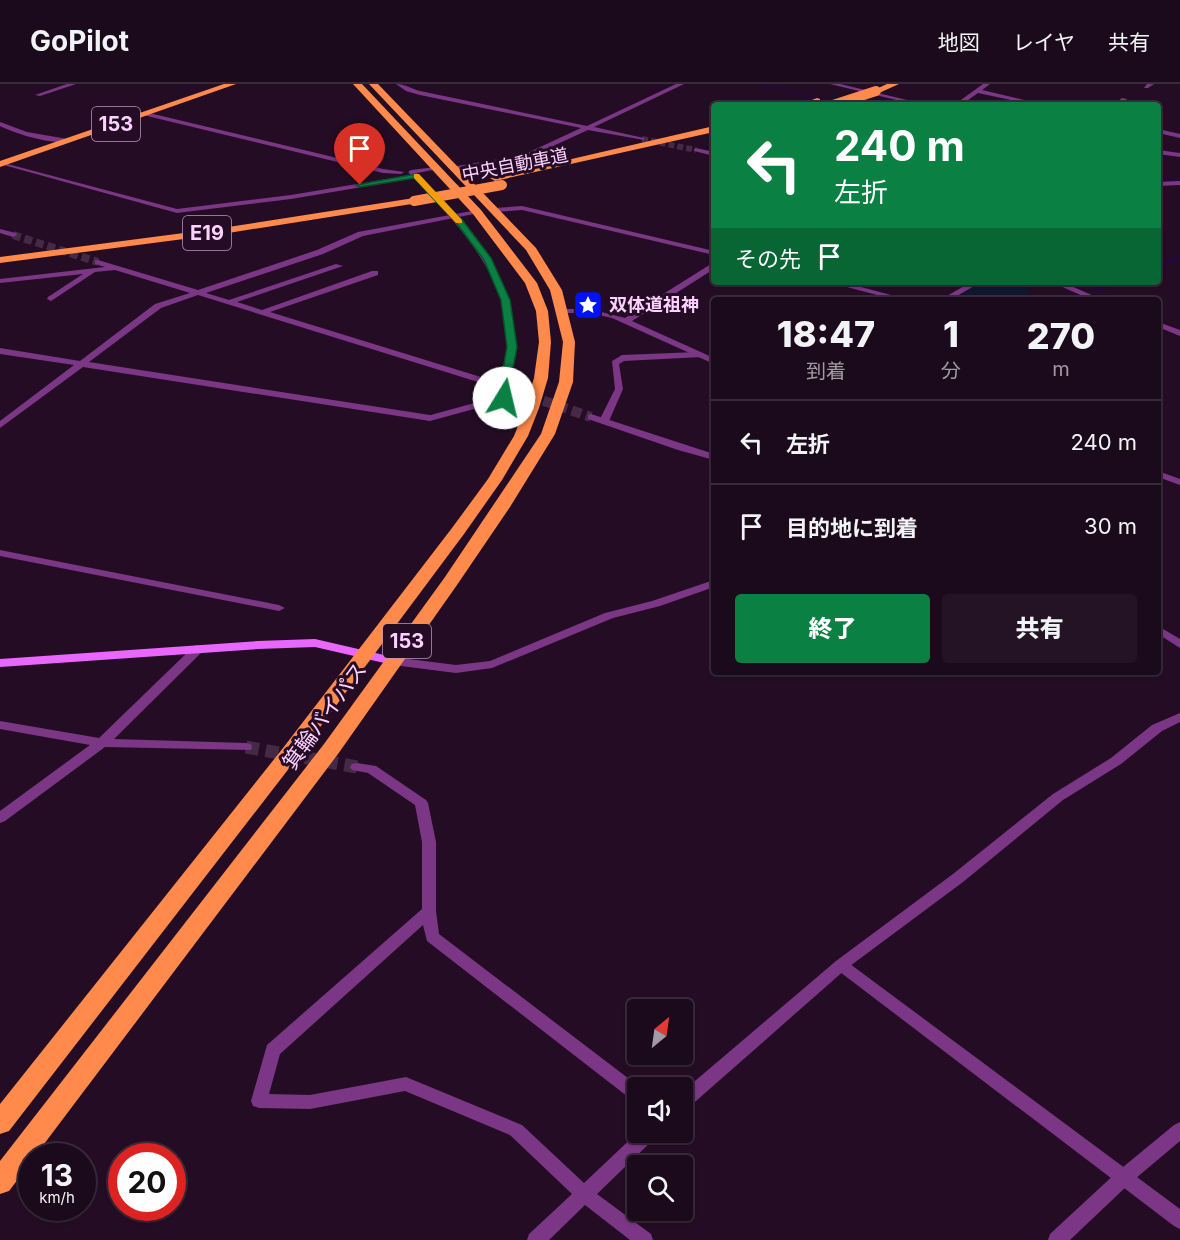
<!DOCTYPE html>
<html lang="ja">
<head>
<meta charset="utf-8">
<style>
	:root { --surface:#1b0a1b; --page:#241324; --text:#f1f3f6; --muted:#a09aa3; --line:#392b3a; --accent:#0b8043 }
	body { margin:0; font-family:Inter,"Noto Sans JP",sans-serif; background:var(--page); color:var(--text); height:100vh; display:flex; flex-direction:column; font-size:22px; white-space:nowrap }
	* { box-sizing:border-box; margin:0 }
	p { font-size:20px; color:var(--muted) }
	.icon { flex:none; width:33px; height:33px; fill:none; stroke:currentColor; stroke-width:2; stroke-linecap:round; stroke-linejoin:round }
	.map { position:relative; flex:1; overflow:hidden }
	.drawer { position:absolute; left:711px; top:213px; width:450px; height:378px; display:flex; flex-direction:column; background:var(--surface); border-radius:6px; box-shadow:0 2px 4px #0004,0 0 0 2px var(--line) }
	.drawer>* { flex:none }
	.hud { position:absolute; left:711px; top:18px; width:450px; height:183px; border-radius:6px; box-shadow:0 2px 4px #0004,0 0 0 2px var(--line); background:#0b8043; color:#fff; overflow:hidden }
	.needle { width:39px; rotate:29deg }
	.fabs { position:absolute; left:627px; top:915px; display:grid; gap:12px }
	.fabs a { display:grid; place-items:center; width:66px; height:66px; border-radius:6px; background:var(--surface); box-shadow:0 2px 4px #0004,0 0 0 2px var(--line); font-size:30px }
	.speed { position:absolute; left:18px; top:1059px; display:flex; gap:12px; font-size:30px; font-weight:700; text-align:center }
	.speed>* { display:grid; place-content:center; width:78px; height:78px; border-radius:50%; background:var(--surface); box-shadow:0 2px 4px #0004,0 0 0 2px var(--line); line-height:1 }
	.speed small { font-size:15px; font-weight:400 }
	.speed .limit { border:9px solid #d22; background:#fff; color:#111 }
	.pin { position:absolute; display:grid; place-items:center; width:51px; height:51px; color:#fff; margin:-62px -26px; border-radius:50% 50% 50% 0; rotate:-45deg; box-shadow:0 0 6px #0007 }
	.pin .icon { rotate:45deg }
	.me { position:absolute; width:66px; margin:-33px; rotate:9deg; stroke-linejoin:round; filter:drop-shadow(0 0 4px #0008) }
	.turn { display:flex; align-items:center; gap:21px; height:126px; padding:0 24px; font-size:27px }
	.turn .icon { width:78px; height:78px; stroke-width:2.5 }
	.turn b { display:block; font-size:42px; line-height:51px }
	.then { display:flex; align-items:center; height:57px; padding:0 24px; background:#0003; gap:12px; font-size:22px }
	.eta { display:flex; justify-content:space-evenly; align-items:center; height:102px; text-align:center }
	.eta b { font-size:36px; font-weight:800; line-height:42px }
	.button { display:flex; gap:12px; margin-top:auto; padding:12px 24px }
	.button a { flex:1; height:69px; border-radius:6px; background:var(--accent); color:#fff; font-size:24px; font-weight:800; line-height:69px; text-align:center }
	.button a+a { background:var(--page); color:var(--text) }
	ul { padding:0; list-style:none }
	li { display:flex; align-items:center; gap:18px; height:84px; padding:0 24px; border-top:2px solid var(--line) }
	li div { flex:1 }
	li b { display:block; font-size:22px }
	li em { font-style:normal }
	header { display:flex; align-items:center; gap:36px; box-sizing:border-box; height:84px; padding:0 30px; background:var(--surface); border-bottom:2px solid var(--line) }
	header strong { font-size:28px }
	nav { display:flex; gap:33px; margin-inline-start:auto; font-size:21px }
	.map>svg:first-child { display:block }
	.green { fill:#10162e }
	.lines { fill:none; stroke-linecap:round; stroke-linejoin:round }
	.stream { fill:#230743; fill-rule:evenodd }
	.street-tunnel-far3 { stroke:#442a45; stroke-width:6; stroke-dasharray:6 3; stroke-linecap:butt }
	.street-tunnel-far2 { stroke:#442a45; stroke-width:8; stroke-dasharray:8 4; stroke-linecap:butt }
	.street-tunnel-far1 { stroke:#442a45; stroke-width:10; stroke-dasharray:10 5; stroke-linecap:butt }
	.street-tunnel { stroke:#442a45; stroke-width:13; stroke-dasharray:13 7; stroke-linecap:butt }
	.lane { fill:#7b3685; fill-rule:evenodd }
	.street { fill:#7b3685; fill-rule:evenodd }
	.secondary { fill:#e967ff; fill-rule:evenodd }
	.highway { fill:#ff8a4b; fill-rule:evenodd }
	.highway-bridge { stroke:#ff8a4b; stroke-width:10 }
	.route { fill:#0b8043; stroke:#07532c; stroke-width:1.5 }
	.slow { fill:#f59e0b }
	.labels { text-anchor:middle; stroke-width:6; stroke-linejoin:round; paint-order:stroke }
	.far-street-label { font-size:18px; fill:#fcd0ff; stroke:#240d24 }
	.far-poi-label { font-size:18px; font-weight:bold; fill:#fcd0ff; stroke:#240d24; text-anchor:start }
	.shield { fill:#240d24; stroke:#bb96bd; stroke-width:1.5 }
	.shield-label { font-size:20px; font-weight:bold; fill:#fcd0ff }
	.street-label { font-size:21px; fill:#fcd0ff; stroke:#240d24 }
</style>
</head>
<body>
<header>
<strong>GoPilot</strong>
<nav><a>地図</a><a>レイヤ</a><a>共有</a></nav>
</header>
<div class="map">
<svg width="1180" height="1156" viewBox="0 0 1180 1156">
	<rect width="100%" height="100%" fill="#240d24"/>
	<polygon class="green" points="983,198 1031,198 1037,200 1027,208 1040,216 952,216"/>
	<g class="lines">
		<g class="stream">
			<polygon points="756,0 762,0 840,19 838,20"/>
			<polygon points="1158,92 1180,96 1180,98 1158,94"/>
			<polygon points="1180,171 1180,174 1158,183 1158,180"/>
			<polygon points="1114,198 1120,198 1097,208 1093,207"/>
			<polygon points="1078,213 1080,213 1080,215 1068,216"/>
		</g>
		<polyline class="street-tunnel-far3" points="642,55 696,66"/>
		<g class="street-tunnel-far2">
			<polyline points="13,151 98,178"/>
			<polyline points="510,305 519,308"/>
		</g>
		<polyline class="street-tunnel-far1" points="515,307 591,333"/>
		<polyline class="street-tunnel" points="246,663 357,683"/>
		<g class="lane">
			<polygon points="67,0 76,0 40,12 35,11"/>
			<path d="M414,91H418C472,148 526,199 513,284C511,295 511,306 507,316L430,337L427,336V332L500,312C502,296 508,278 508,262C507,189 460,144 414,93Z"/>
			<polygon points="522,122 714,167 714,171 522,126 495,128 492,126 495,124"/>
			<polygon points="828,198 842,198 910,216 896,216"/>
			<polygon points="698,268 702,271 701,273 624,277 619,280 623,305 609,337 607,339 601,339 599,337 615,305 612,277 622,271"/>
			<polygon points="0,466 279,521 285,524 279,527 0,472"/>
			<polygon points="841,875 846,877 1180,1125 1180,1145 1174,1142 836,885 833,881 836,877"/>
		</g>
		<g class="street">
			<path d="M396,0C405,0 412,5 420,7L587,42L676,0H684L594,43L644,54V56L588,46L527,74L453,86L451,85V83L523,71L581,44L420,11L406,7Z"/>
			<polygon points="830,0 840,0 928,21 917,21"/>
			<polygon points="983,0 990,0 982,6 1045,21 1034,21 978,9 961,21 954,21"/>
			<polygon points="1147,0 1154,0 1148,4 1144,4"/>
			<polygon points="1122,14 1127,15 1120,21 1113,21"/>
			<polygon points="145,28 383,85 404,88 401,90 383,89 143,31"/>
			<path d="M0,38L27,48L73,56C57,63 16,50 0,42Z"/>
			<polygon points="1158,45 1180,50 1180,54 1158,49"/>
			<polygon points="696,64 714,68 714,72 694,67 694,65"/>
			<polygon points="1158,66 1180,69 1180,73 1158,70"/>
			<polygon points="0,78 177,125 291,111 411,91 408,88 411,86 435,83 438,85 417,89 419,92 416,94 291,115 177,129 0,80"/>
			<polygon points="1180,97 1180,101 1158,102 1158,98"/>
			<polygon points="477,126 480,128 479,129 363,152 323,170 206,209 229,216 336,180 343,182 237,218 262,226 372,187 378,187 378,191 270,228 513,303 513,307 507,307 198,211 161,224 89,278 430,331 435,334 430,337 83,283 0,344 0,337 74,281 0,270 0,264 80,277 155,220 190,209 115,186 95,188 51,217 47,215 48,213 83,190 0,199 0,195 105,183 95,180 95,176 98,176 198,206 317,166 358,148"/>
			<polygon points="0,145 16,149 17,151 13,153 0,149"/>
			<polygon points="711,180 714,180 714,185 632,237 714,274 714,280 612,234 590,229 561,229 557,227 561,225 590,225 625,234"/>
			<polygon points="971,198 981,198 950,216 940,216"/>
			<polygon points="1051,198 1062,198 1103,216 1092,216"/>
			<polygon points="1158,238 1180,246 1180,252 1158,243"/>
			<polygon points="591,330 714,370 714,376 678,366 588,335 588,331"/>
			<polygon points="1158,387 1180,395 1180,401 1158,393"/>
			<polygon points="714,496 714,503 660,522 613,534 492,584 456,589 393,581 387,577 393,573 456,581 490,577 605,529 652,517"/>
			<polygon points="1158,542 1180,555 1180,564 1158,550"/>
			<polygon points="198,561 204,565 202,568 114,655 246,659 251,660 252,663 251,666 105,663 5,737 0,739 0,727 90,661 0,645 0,637 99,654 194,562"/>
			<polygon points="1180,629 1180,638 1162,647 1121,680 1063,716 963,798 846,885 688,1024 682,1026 682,1008 836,877 953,790 1053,710 1111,674 1152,641"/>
			<polygon points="357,679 376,682 426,716 428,719 436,758 436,827 439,850 641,1004 638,1004 638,1018 632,1016 427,857 423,841 280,970 269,1010 310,1011 406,993 522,1041 584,1099 638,1048 658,1048 656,1053 597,1110 651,1150 653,1156 630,1156 585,1121 549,1156 527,1156 529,1150 572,1110 510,1051 405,1007 310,1025 259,1024 253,1022 251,1017 267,961 422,825 422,758 415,721 368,689 352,686 350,683 352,680"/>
			<polygon points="1180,1038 1180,1057 1129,1100 1070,1156 1048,1156 1050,1150 1117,1088 1174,1041"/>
		</g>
		<polygon class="secondary" points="315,555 397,574 399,577 393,581 315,563 258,565 0,583 0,575 258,557"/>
		<g class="highway">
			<polygon points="224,0 236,0 0,83 0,77"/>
			<polygon points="353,0 362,0 481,126 537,199 548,227 551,258 548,294 539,324 528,352 502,396 464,450 297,674 9,1047 0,1050 0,1020 283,664 452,444 488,395 514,352 525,324 534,294 539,258 536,227 525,199 473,130"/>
			<polygon points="369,0 378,0 536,164 562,206 575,258 573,298 555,350 510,423 457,501 338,670 35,1072 32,1072 32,1077 9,1107 0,1110 0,1077 324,660 445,493 541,350 559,298 563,258 550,206 526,166"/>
			<polygon points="887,0 899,0 879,9 872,7"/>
			<polygon points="817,14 820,15 820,19 799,21"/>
			<polygon points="714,42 714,48 495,97 490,94"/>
			<polygon points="414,114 419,117 418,119 222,150 0,179 0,173 222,144"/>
		</g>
		<g class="highway-bridge">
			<polyline points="833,21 876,7"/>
			<polyline points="414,117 502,101"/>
		</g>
	</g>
	<polygon class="route" points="416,90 463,137 491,174 510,216 517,263 507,316 498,314 507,263 501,216 484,176 458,141 414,94 360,103 356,101"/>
	<polygon class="slow" points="414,90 419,90 462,136 462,139 456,139 414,94"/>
	<defs>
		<g id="sight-square" transform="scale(1.5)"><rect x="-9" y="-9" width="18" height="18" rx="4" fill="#0012fb" stroke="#240d24"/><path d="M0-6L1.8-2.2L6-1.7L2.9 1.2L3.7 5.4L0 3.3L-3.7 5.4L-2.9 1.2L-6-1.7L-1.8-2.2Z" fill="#fff"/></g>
	</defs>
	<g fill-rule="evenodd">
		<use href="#sight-square" x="588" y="221"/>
	</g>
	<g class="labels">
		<g class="far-street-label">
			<text transform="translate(515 81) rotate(-11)" y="6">中央自動車道</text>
		</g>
		<g class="far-poi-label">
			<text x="609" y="227">双体道祖神</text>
		</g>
		<g class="shield">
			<rect x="92" y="23" width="48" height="34" rx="4.5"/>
			<rect x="183" y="132" width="48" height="34" rx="4.5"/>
			<rect x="383" y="540" width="48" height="34" rx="4.5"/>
		</g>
		<g class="shield-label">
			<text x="116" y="47">153</text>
			<text x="207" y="156">E19</text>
			<text x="407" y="564">153</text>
		</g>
		<g class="street-label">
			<text transform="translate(325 632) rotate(-54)" y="7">箕輪バイパス</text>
		</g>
	</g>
</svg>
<div class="fabs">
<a><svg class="needle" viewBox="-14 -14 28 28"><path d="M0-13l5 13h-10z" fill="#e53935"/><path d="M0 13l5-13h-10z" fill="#a09aa3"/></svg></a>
<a><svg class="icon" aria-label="sound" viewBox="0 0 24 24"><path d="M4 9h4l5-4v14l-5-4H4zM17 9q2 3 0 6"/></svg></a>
<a><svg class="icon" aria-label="search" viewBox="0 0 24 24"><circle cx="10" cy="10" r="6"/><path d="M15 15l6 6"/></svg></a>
</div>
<div class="speed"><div>13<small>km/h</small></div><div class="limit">20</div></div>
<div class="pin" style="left:360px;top:101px;background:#d93025"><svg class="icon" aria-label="arrive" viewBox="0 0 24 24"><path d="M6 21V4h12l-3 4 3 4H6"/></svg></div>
<svg class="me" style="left:504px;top:314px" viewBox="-20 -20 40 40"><circle r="19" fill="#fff"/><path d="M0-13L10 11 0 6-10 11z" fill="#0b8043"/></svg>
<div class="hud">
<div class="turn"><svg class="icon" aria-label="left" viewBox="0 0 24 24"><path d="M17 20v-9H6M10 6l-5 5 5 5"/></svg><div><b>240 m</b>左折</div></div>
<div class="then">その先<svg class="icon" aria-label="arrive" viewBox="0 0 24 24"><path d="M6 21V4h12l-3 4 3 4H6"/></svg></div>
</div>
<section class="drawer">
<div class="eta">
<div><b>18:47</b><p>到着</p></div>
<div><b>1</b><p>分</p></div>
<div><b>270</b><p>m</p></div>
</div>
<ul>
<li><svg class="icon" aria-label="left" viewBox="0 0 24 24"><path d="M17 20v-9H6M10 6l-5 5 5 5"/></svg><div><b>左折</b></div><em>240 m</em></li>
<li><svg class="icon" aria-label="arrive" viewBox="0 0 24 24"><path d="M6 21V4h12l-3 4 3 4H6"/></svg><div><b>目的地に到着</b></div><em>30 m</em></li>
</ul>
<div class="button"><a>終了</a><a>共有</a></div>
</section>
</div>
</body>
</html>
